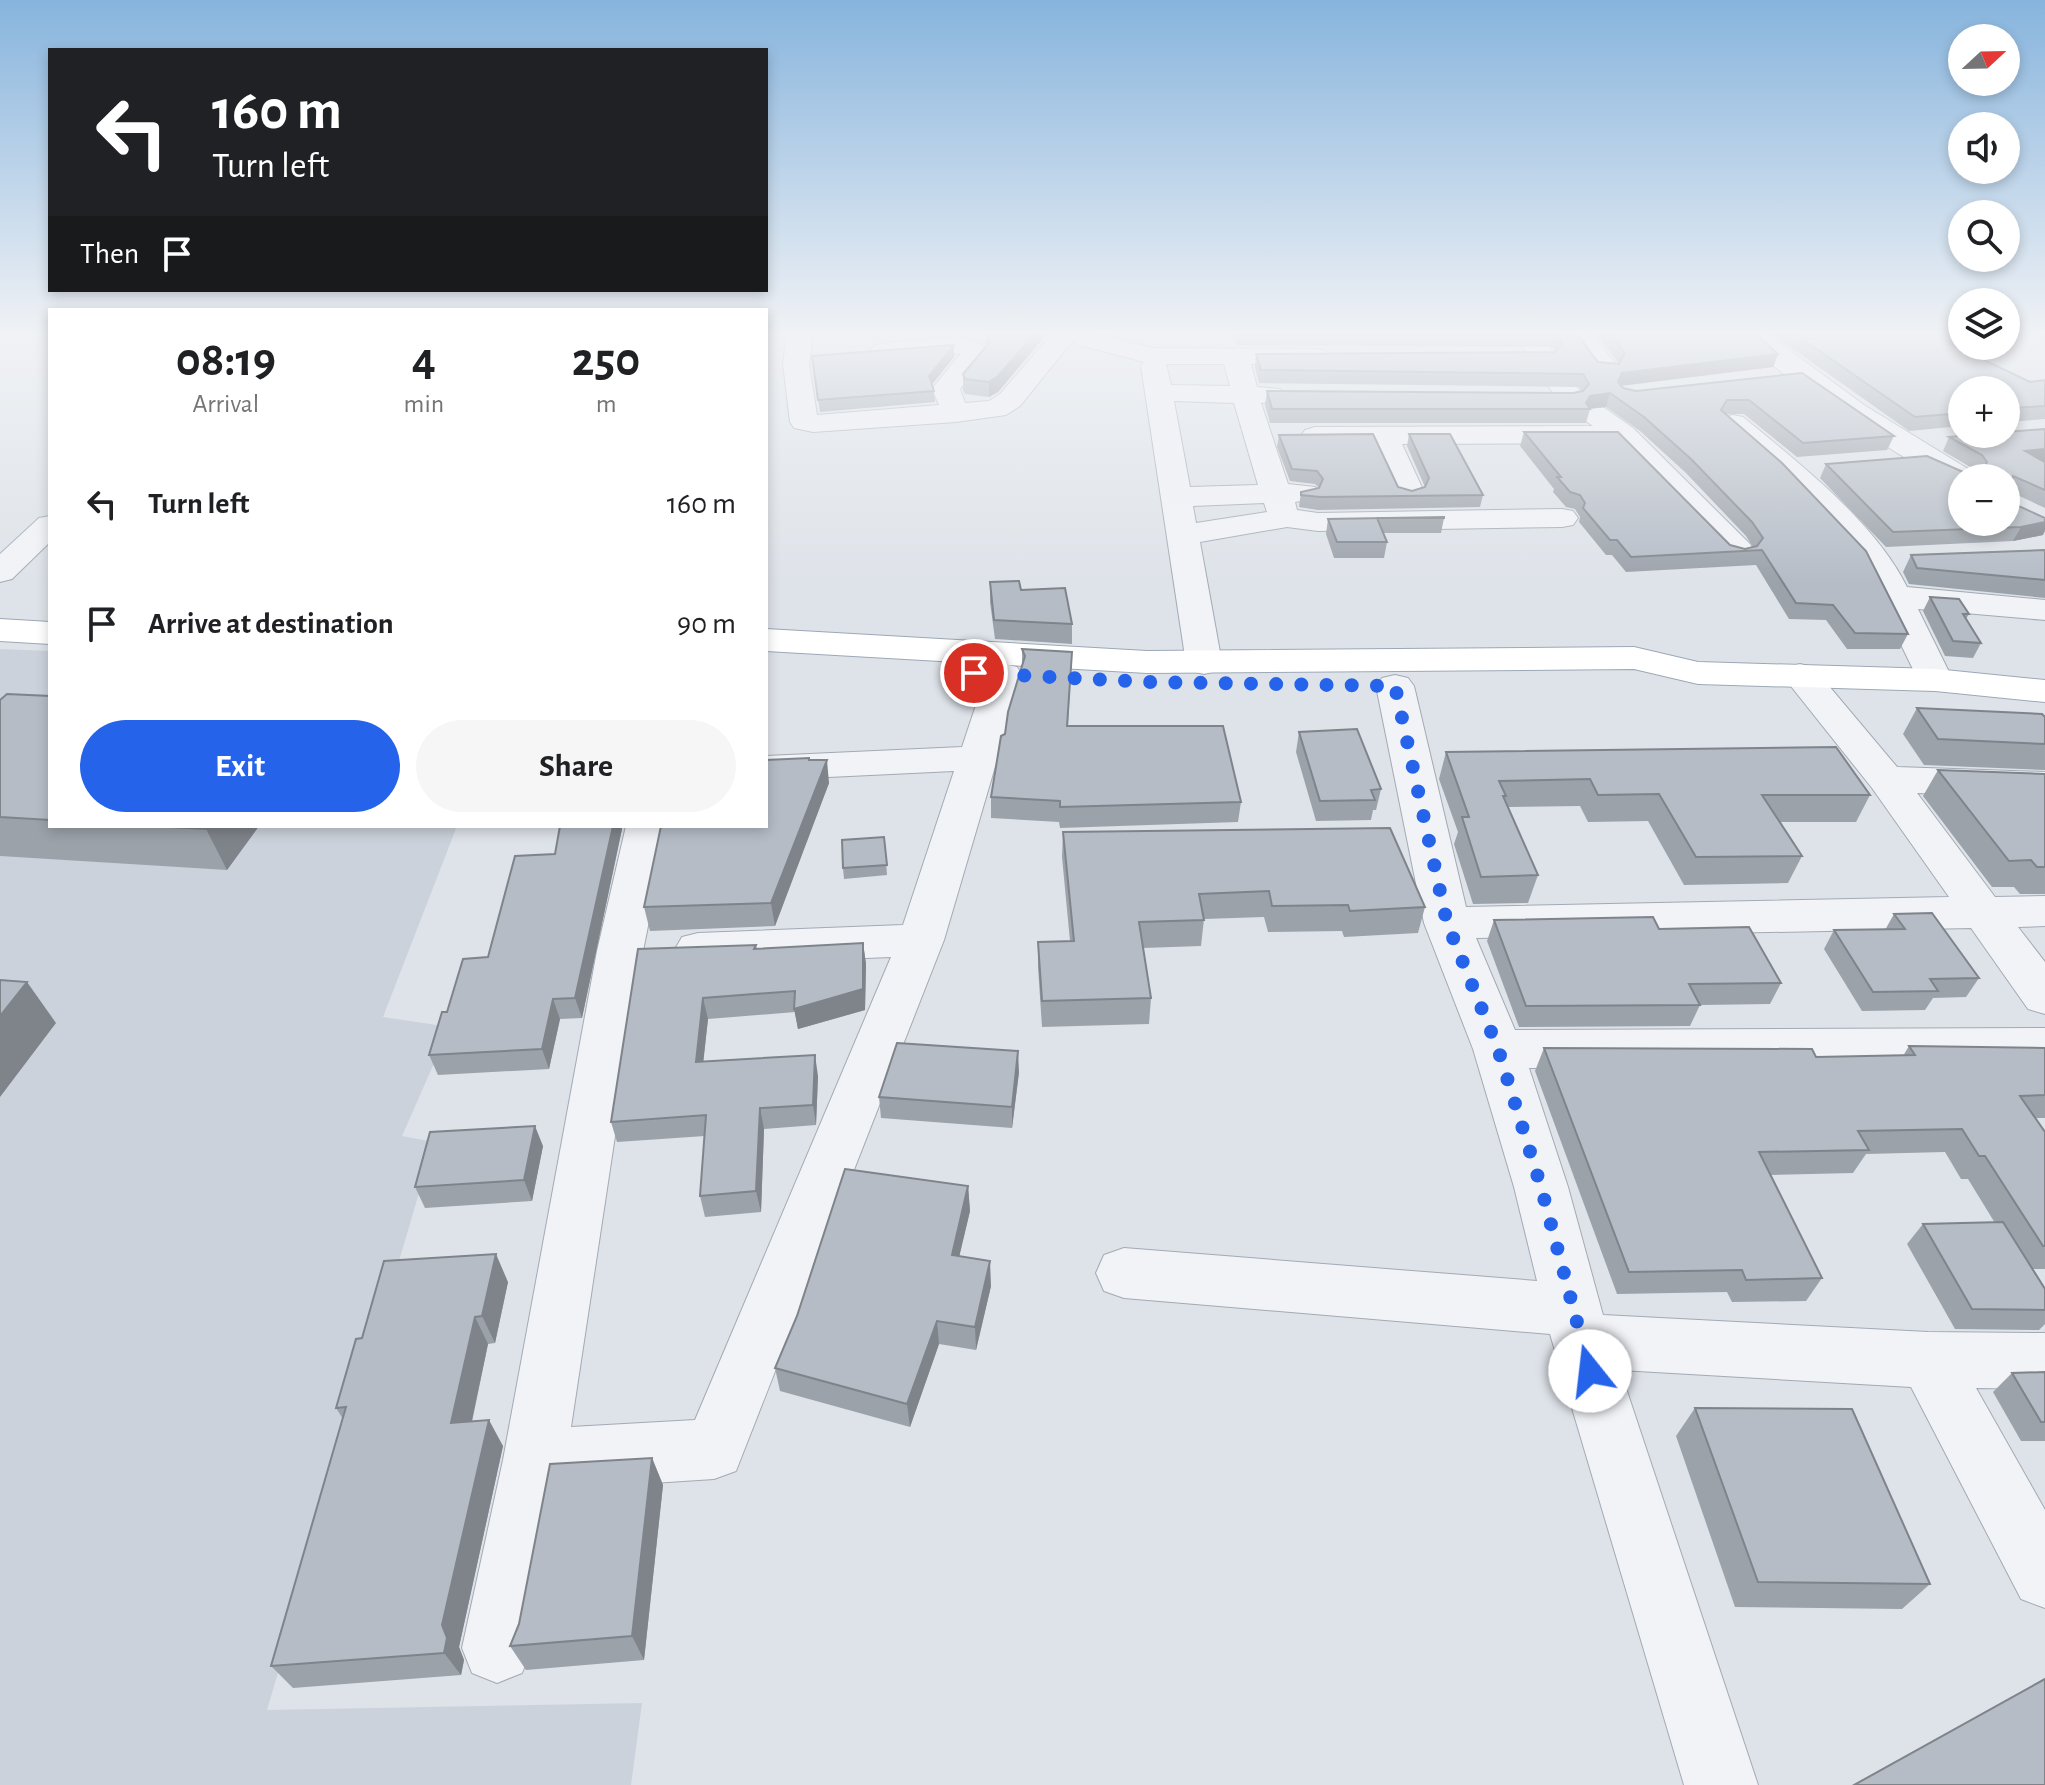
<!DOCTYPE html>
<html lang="en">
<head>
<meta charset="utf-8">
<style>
	:root { --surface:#fff; --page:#f6f6f6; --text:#202124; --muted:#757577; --accent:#2563eb }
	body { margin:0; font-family:"Alegreya Sans",sans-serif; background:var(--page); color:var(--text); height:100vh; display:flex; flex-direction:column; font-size:30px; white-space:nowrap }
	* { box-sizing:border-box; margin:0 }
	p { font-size:26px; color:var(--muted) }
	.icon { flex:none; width:44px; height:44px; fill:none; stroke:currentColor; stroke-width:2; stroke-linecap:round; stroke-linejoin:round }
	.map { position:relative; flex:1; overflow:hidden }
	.side { position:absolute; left:48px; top:308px; width:720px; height:520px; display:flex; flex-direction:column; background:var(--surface); border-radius:0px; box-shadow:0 4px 12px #0003 }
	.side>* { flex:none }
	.top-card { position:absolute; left:48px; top:48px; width:720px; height:244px; border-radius:0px; box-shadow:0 4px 12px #0003; background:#202124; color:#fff; overflow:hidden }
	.needle { width:52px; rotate:68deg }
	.fabs { position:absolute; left:1948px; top:24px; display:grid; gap:16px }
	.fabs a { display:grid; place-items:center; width:72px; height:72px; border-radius:50%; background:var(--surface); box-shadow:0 4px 12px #0003; font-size:40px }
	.pin { position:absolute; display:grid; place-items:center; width:68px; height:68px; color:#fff; margin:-34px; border:4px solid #fff; border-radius:50%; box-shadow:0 2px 8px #0007 }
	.me { position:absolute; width:88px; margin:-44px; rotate:344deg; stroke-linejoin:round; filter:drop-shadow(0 0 6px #0008) }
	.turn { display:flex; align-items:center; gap:28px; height:168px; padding:0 32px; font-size:36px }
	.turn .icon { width:104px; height:104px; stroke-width:2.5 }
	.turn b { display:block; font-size:56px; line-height:68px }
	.then { display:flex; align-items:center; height:76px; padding:0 32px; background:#0003; gap:16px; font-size:30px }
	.eta { display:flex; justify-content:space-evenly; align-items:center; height:136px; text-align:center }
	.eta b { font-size:48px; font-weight:700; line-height:56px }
	.button { display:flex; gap:16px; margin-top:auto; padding:16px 32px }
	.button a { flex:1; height:92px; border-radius:48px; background:var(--accent); color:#fff; font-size:32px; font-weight:700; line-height:92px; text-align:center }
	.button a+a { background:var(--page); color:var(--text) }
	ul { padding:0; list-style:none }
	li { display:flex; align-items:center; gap:24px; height:120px; padding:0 32px }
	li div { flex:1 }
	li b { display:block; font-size:30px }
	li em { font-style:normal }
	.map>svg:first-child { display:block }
	.built { fill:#ccd2db }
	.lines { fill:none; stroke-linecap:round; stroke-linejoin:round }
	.minor-casing { stroke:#a3aab3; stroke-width:2 }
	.major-casing { stroke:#9ca8b6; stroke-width:2 }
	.minor { fill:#f1f3f7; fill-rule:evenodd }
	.major { fill:#fff; fill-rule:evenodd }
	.wall { fill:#9ca2aa }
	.shaded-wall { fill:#7f848b }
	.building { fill:#b5bcc6; stroke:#7f848b; stroke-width:2; fill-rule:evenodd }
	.route { stroke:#2563eb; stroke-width:14; stroke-dasharray:0 25.2 }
</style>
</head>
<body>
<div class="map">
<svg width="2045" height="1785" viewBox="0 0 2045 1785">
	<rect width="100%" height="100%" fill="#dee3e9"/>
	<polygon class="built" points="0,649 50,651 50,826 457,826 383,1017 450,1027 402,1136 434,1142 267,1710 642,1703 631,1785 0,1785"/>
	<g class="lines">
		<g class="minor-casing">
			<g id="minor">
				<path d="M787,334H813L809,364L817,415L939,405L932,389L961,353L883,359L874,356L870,351L874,346L883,343L961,337L981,343L988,355L960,389L965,403L989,401L1000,394L1052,334H1095L1153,348L1317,349L1326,351L1330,357L1326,363L1251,364L1257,387L1280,389L1284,395L1280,401L1261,403L1288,484L1315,487L1319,493L1315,499L1295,502L1297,510L1318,513L1562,509L1573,511L1578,518L1573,525L1562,527L1318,531L1287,527L1200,542L1222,663L1217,671L1204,674L1191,671L1186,663L1141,366L1144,362L1076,344L1073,340L1020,406L1006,415L956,422L813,432L794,428L790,422L783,364ZM1166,364H1224L1230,386L1171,385ZM1174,401L1234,403L1258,485L1190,487ZM1264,503L1267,512L1196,523L1193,506Z"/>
				<polygon points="1514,334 1540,334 1579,390 1633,428 1750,544 1754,551 1750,558 1738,561 1726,558 1615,443 1402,444 1424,492 1420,498 1409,501 1398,498 1394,492 1373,444 1305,442 1301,436 1305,430 1315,427 1593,426 1559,402"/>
				<polygon points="1567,334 1592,334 1619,368 1615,374 1597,374"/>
				<path d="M1741,334H1768L1864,405L1973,472L1977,478H1962V487C1926,478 1760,365 1741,334Z"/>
				<path d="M1733,415L1743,417C1799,463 1875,522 1907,587L2045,600V620L1918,609L1953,680L1948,688L1935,691L1922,688L1862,564L1778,475L1723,429L1719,423L1723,417Z"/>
				<polygon points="50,516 50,542 12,579 0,582 0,554 39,518"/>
				<polygon points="1004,664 1017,667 1022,675 944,940 736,1471 714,1479 561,1489 532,1648 522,1673 497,1683 472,1673 462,1648 503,1460 597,951 626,826 668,826 643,951 571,1427 695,1420 891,957 698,965 682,961 675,949 682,937 698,933 903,925 954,771 766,780 766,756 962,747 986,675 991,667"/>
				<polygon points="1800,664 1813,667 1897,767 2045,772 2045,798 1917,793 1995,897 2045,896 2045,926 2018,927 2045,962 2045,1014 2028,1009 1971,928 1476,938 1515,1030 2045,1028 2045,1066 1529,1068 1568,1187 1603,1315 1928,1332 2045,1333 2045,1389 1976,1388 2045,1510 2045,1608 2021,1599 1911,1387 1620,1370 1758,1785 1684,1785 1550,1334 1124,1298 1104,1291 1096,1273 1104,1255 1124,1248 1537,1281 1514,1187 1473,1049 1424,923 1376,686 1382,678 1395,675 1408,678 1414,686 1466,907 1949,897 1872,788 1782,675 1787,667"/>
			</g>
		</g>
		<g class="major-casing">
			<g id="major">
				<polygon points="0,619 50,622 50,644 0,641"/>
				<polygon points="766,629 1147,651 1634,647 1698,662 1935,669 2045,680 2045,702 1935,691 1698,684 1634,669 1147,673 766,651"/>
			</g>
		</g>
		<use href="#minor" class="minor"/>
		<use href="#major" class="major"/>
	</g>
	<g class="wall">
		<polygon points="986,334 1046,334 1045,336 998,392 989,397 965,394 963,390 963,374 986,346"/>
		<polygon points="1234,334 1577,334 1598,362 1619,364 1596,334 1756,334 1778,354 1773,367 1621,386 1623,388 1636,391 1802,373 1894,436 1887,450 1797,457 1744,414 1726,414 1908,634 1900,649 1847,649 1826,620 1789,619 1756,565 1626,572 1612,555 1606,555 1579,522 1580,517 1575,509 1566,507 1553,492 1554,489 1520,446 1524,432 1730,545 1745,549 1753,547 1746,536 1686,473 1640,431 1606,407 1590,409 1586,423 1270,423 1265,405 1267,391 1573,393 1582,392 1579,387 1259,383 1255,367 1256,354 1555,352 1553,347 1237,345"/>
		<polygon points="1772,334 1962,334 1962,346 1981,346 1963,350 2030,382 2045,380 2045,419 2008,422 2006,425 2006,390 1962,390 1962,426 1909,431"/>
		<polygon points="954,345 954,357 932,384 934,391 935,402 820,412 812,356"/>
		<polygon points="2045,429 2045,508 2013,493 2012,503 2043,535 2013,541 1886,547 1820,478 1826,464 1968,475 1972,468 1943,451 1949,437"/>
		<polygon points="1409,434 1483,495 1480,507 1318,510 1299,507 1301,492 1319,488 1315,484 1290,481 1277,447 1279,435 1398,487 1412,491 1425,487 1407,446"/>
		<polygon points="1444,518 1441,533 1383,533 1387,542 1384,558 1334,558 1326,534 1328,519"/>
		<polygon points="2045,550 2045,598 1909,584 1903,572 1911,555"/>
		<polygon points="990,582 1021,590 1072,624 1072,644 995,639 990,602"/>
		<polygon points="1930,597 1969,614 1966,619 1981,643 1973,658 1945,656 1923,611"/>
		<polygon points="1022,649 1072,652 1068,726 1241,802 1238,822 1060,828 1059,822 991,818 991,797 1022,667"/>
		<polygon points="50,696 50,826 259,826 227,870 0,856 0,700"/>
		<polygon points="1917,708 2045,717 2045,770 1924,765 1903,734"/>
		<polygon points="1299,732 1381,789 1376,810 1373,810 1371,820 1316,821 1296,752"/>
		<polygon points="1446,752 1870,795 1856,822 1780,822 1802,856 1788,883 1684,885 1648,821 1588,822 1580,806 1508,807 1538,875 1528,903 1473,904 1454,844 1458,832 1439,779"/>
		<polygon points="810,760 829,783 775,926 650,931 644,907"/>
		<polygon points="1938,770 2045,774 2045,894 2020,894 2014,887 1992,887 1923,796"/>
		<polygon points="560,826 621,826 622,829 582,1018 560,1019 549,1069 438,1075 429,1055 447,1012 488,957 555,854"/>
		<polygon points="1063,832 1425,907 1418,933 1344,937 1342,931 1268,932 1264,917 1204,919 1201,946 1143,948 1151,998 1149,1024 1042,1027 1038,967 1038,942 1070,941 1062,857"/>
		<polygon points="884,837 887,875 844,879 843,868"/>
		<polygon points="1894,914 1979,978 1966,997 1933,998 1925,1010 1862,1011 1824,949 1834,930 1885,930"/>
		<polygon points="1494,920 1659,929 1781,983 1770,1004 1700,1005 1690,1026 1519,1027 1487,941"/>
		<polygon points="863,943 866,964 865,1010 798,1029 795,1012 708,1019 703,1062 818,1076 816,1125 764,1129 761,1212 705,1217 700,1196 705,1136 617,1142 611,1122 638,949 756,945 757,949"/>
		<polygon points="1909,1046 2045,1048 2045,1118 2035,1118 2045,1132 2045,1269 2032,1269 2045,1289 2045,1324 2039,1330 1955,1329 1907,1244 1923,1224 1995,1223 1968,1179 1961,1179 1945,1152 1866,1154 1853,1173 1770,1175 1822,1278 1806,1301 1732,1302 1727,1292 1617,1294 1535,1071 1544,1048 1816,1057 1903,1056"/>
		<polygon points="1019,1072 1012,1128 881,1118 879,1097"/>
		<polygon points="543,1146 532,1201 425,1208 415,1187"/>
		<polygon points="968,1186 970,1211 959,1256 991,1286 976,1350 939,1344 910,1427 780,1391 775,1368"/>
		<polygon points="508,1282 495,1343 488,1344 472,1422 503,1446 459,1647 464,1660 461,1675 293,1688 271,1666 343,1419 336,1408 362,1338"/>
		<polygon points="2045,1372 2045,1441 2021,1441 1993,1392 2012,1373"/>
		<polygon points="1695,1408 1930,1584 1902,1609 1735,1607 1676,1436"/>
		<polygon points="652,1458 663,1485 644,1660 526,1670 510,1646 519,1624"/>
	</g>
	<g class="shaded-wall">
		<polygon points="1035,334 1046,334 1045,336 998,392 989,397 989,382"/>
		<polygon points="2006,334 2018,334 2016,338 2006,340"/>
		<polygon points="1962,339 1962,346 1981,346 1940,355 1946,342"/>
		<polygon points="954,345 954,357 930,387 929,376"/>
		<polygon points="1778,354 1773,367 1618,386 1618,382 1622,373"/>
		<polygon points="1610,393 1606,407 1584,409 1590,396"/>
		<polygon points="2045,449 2045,462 2025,451"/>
		<polygon points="2045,522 2045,531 2043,535 2013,541 2021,527"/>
		<polygon points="827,760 829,783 775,926 771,903"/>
		<polygon points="208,826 259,826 227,870 206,829"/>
		<polygon points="613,826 621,826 622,829 582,1018 575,998"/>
		<polygon points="863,943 866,964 865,1010 798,1029 794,1009"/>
		<polygon points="27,982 56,1023 0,1097 0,1016"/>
		<polygon points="703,998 708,1019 701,1083 696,1062"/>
		<polygon points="553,999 560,1019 549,1069 542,1049"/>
		<polygon points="1018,1051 1019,1072 1012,1128 1012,1107"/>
		<polygon points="815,1055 818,1076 816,1125 813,1105"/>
		<polygon points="760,1108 764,1129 761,1212 756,1191"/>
		<polygon points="535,1126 543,1146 532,1201 524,1180"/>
		<polygon points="968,1186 970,1211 954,1279 952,1255"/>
		<polygon points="496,1254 508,1282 495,1343 482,1316"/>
		<polygon points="990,1261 991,1286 976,1350 975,1327"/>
		<polygon points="475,1317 488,1344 466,1448 451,1423"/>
		<polygon points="937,1321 939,1344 910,1427 907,1404"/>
		<polygon points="489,1420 503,1446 459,1647 464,1660 461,1675 444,1653 442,1625"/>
		<polygon points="652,1458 663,1485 644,1660 632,1636"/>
	</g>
	<g class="building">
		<polygon points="987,334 1035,334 998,376 989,382 965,379 963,374 990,342"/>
		<polygon points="1521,334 1577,334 1598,362 1619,364 1625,353 1610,334 1756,334 1778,354 1622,373 1618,382 1623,388 1636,391 1802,373 1894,436 1803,443 1749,400 1727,400 1721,410 1782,463 1866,551 1908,634 1855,633 1833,605 1796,603 1762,550 1631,557 1617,540 1610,540 1583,508 1585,503 1580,495 1570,492 1557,477 1561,477 1524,432 1618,432 1730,545 1745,549 1757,546 1763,538 1752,522 1691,459 1644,417 1610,393 1590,396 1586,403 1590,409 1272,409 1267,391 1573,393 1583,391 1589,384 1583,374 1261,370 1256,354 1555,352 1562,344 1556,334"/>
		<polygon points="1795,334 1962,334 1962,339 1946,342 2030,382 2045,380 2045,406 2013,408 2010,417 2006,417 2006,390 1962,390 1962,413 1915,417"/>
		<polygon points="954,345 929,376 934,391 818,400 812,356"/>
		<path d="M2045,429V449L2025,451L2045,462V490L2013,476L2012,503L2045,518V522L2021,527L1893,532L1826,464L1927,456L1970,475L1972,467H1984L1987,462L1982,455L1949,437L1984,434H2006V432ZM1962,478H2006V522H1962Z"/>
		<polygon points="1373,434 1398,487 1412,491 1425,487 1429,478 1409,434 1450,434 1483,495 1320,497 1301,495 1301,492 1319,488 1323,479 1317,471 1292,469 1279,435"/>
		<polygon points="1444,517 1444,518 1377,518 1387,542 1337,542 1328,519"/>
		<polygon points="2045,550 2045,580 1917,568 1911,555"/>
		<polygon points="1019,581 1021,590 1065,588 1072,624 994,620 990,582"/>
		<polygon points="1930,597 1959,599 1969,614 1963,614 1981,643 1953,641"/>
		<polygon points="1022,649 1072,652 1067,726 1223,726 1241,802 1060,807 1060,801 991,797 1001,736 1005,734 1008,712 1025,656"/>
		<polygon points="7,694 50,696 50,820 0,817 0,700"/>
		<polygon points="1917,708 2042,714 2045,717 2045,744 1938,739"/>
		<polygon points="1357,729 1381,789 1371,790 1375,800 1320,801 1299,732"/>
		<polygon points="1836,747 1870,795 1762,795 1802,856 1696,857 1659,794 1598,795 1590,779 1499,781 1506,796 1503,796 1538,875 1481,877 1462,817 1469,817 1446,752"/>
		<polygon points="809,758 809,760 827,760 771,903 644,907 661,826 766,826 766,760"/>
		<polygon points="1938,770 2045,774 2045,867 2037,867 2031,860 2009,861"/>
		<polygon points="152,826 208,826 206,829"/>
		<polygon points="560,826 613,826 575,998 553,999 542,1049 429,1055 442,1012 447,1012 463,959 488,957 515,856 555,854"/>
		<polygon points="1390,828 1425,907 1350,911 1348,905 1272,906 1269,891 1199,894 1204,920 1139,922 1151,998 1042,1001 1038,942 1074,941 1063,832"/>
		<polygon points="884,837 887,865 843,868 842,840"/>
		<polygon points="1932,913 1979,978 1930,979 1938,991 1873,992 1834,930 1905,929 1894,914"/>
		<polygon points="1653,917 1659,929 1749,927 1781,983 1689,984 1700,1005 1526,1006 1494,920"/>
		<polygon points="863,943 863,989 794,1009 795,991 703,998 696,1062 815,1055 813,1105 760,1108 756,1191 700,1196 706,1115 611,1122 638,949 756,945 754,949"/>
		<polygon points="0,980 27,982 0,1016"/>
		<polygon points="897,1043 1018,1051 1012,1107 879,1097"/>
		<polygon points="1909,1046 2045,1048 2045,1095 2020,1096 2045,1132 2045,1246 2043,1246 1985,1156 1979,1156 1962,1129 1858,1131 1869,1150 1759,1152 1822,1278 1746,1280 1742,1270 1629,1272 1544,1048 1812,1049 1816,1057 1915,1055"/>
		<polygon points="535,1126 524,1180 415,1187 430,1132"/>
		<polygon points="845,1169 968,1186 952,1255 990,1261 975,1327 937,1321 907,1404 775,1368 797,1316"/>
		<polygon points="2003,1222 2045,1289 2045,1310 1972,1309 1923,1224"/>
		<polygon points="496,1254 482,1316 475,1317 451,1423 489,1420 442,1625 447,1638 444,1653 271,1666 346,1407 336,1408 356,1339 362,1338 384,1261"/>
		<polygon points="2045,1372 2045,1422 2041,1422 2012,1373"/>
		<polygon points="1695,1408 1852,1409 1930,1584 1758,1582"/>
		<polygon points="652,1458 632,1636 510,1646 519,1624 550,1464"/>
		<polygon points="2045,1679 2045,1785 1854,1785"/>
	</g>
	<linearGradient id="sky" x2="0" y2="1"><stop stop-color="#87b4dd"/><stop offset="0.57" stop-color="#f0f2f5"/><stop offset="1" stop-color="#f0f2f5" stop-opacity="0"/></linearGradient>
	<rect width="2045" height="584" fill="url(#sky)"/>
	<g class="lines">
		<polyline class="route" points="974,673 1148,682 1395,686 1447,923 1498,1049 1541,1187 1590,1371"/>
	</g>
</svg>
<div class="fabs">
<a><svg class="needle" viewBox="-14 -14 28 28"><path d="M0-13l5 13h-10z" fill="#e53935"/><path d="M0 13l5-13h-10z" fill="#757577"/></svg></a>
<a><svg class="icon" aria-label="sound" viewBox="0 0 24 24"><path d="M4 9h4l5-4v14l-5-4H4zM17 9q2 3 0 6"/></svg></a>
<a><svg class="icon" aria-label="search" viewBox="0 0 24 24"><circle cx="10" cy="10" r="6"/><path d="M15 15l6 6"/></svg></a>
<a><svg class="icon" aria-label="layers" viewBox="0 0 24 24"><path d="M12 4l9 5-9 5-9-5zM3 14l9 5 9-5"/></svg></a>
<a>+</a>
<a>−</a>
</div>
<div class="pin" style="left:974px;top:673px;background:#d93025"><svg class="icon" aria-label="arrive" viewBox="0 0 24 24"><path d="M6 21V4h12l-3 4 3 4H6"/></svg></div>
<svg class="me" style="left:1590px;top:1371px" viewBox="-20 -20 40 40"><circle r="19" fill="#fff"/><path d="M0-13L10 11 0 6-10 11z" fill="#2563eb"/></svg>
<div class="top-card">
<div class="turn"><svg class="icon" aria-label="left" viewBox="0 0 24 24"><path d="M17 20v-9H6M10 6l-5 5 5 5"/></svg><div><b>160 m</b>Turn left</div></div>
<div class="then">Then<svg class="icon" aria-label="arrive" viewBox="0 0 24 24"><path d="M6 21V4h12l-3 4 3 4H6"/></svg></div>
</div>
<section class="side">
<div class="eta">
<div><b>08:19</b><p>Arrival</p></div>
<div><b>4</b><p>min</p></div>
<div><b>250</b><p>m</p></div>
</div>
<ul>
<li><svg class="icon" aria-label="left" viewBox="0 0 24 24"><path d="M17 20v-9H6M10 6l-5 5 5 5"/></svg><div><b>Turn left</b></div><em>160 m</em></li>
<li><svg class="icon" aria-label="arrive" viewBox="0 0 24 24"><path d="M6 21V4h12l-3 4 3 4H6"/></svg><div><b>Arrive at destination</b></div><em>90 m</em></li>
</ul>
<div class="button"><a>Exit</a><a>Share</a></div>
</section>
</div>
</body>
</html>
